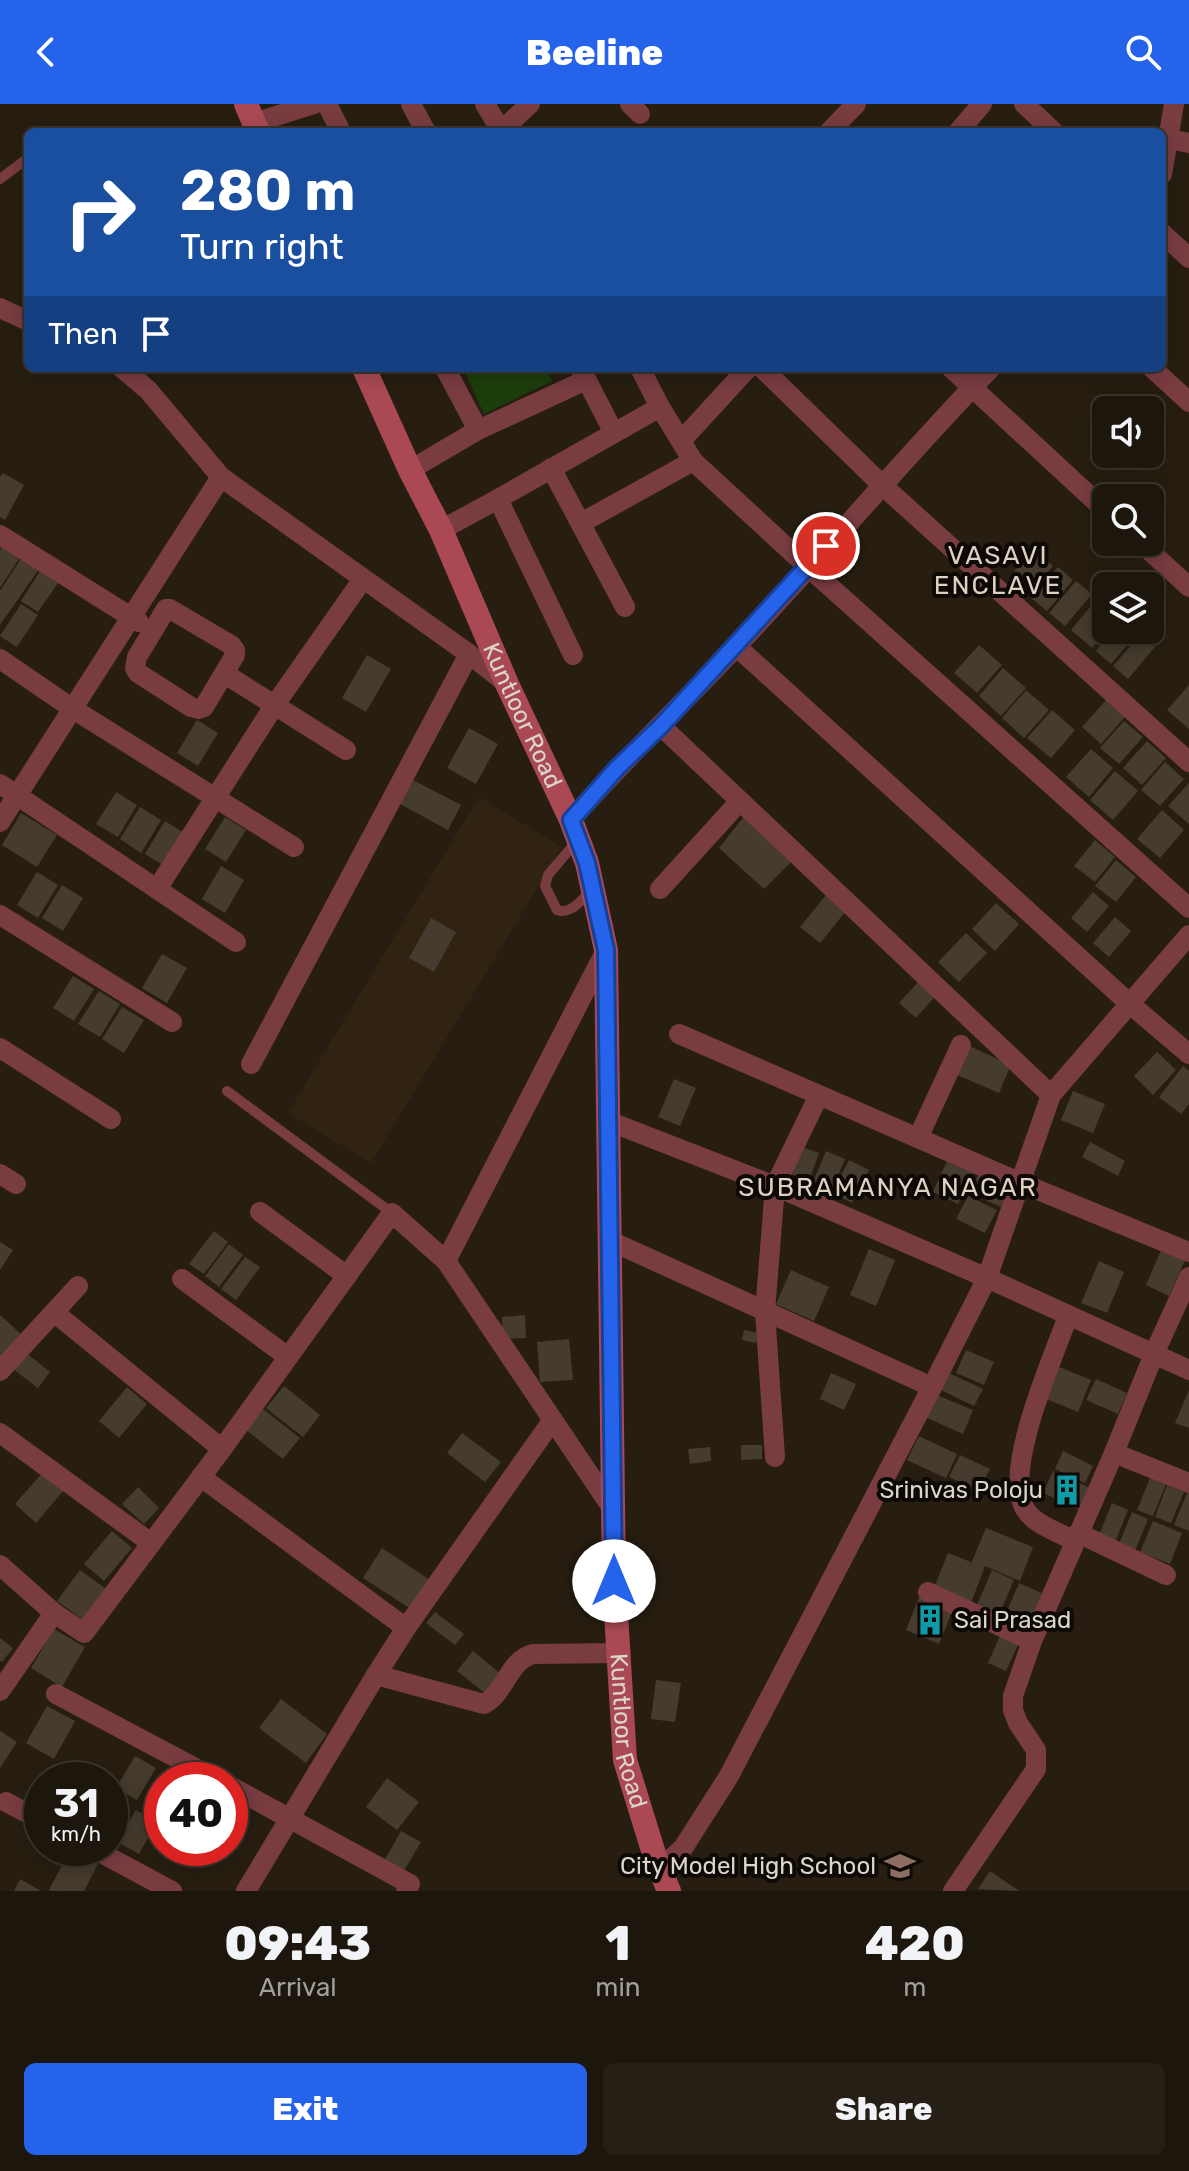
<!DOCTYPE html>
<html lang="en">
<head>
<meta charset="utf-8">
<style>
	:root { --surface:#1d160d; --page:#251f16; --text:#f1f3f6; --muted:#a09f9d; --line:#3b352e; --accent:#2563eb }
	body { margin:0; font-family:Rubik,sans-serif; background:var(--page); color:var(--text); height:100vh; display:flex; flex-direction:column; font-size:30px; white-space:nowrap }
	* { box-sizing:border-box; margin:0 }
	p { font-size:26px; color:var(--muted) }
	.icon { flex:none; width:44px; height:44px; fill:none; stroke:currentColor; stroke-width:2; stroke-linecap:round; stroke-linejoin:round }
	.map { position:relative; height:1787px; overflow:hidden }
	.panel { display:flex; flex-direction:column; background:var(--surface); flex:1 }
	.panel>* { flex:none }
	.hud { position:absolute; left:24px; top:24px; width:1142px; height:244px; border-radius:12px; box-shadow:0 4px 20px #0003,0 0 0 2px var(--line); background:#1a4fa0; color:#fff; overflow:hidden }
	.tools { position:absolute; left:1092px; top:292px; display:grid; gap:16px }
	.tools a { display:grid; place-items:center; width:72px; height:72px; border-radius:12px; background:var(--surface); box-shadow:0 4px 20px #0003,0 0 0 2px var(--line); font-size:40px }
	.speed { position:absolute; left:24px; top:1658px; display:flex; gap:16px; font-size:40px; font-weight:700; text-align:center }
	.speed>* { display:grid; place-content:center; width:104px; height:104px; border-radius:50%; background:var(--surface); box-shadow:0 4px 20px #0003,0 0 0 2px var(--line); line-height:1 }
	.speed small { font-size:20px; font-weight:400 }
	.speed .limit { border:12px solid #d22; background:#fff; color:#111 }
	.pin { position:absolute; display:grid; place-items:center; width:68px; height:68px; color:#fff; margin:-34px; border:4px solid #fff; border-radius:50%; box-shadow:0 2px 8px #0007 }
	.me { position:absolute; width:88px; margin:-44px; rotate:0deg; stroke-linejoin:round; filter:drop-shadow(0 0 6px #0008) }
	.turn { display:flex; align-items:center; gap:28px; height:168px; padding:0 24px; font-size:36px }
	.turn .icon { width:104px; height:104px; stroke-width:2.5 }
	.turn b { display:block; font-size:56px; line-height:68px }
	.then { display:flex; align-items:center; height:76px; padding:0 24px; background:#0003; gap:16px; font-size:30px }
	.eta { display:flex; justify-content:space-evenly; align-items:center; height:136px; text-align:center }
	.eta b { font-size:48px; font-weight:800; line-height:56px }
	.primary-button { display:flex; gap:16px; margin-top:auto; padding:16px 24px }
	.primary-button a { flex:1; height:92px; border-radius:12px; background:var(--accent); color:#fff; font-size:32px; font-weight:800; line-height:92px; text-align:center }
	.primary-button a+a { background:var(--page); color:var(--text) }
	header { display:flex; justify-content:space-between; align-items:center; height:104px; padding:0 24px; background:var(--accent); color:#fff; font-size:36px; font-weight:800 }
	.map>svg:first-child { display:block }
	.built { fill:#312311 }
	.green { fill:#1c3e0b }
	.building { fill:#453b2e }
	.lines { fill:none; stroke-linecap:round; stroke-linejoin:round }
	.lane { stroke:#793c41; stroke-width:10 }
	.street { stroke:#793c41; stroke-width:20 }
	.secondary { stroke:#aa4953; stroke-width:24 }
	.route-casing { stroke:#184099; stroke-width:20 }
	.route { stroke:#2563eb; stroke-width:14 }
	.labels { text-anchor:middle; stroke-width:8; stroke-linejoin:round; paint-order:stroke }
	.street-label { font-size:24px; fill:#dcd5cd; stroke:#0d0905 }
	.poi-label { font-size:24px; fill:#dcd5cd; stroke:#0d0905; text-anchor:end }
	.neighbourhood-label { font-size:26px; letter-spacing:2px; fill:#ded1c1; stroke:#0d0905 }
</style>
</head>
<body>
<header><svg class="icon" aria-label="back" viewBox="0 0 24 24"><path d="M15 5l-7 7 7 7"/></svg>Beeline<svg class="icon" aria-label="search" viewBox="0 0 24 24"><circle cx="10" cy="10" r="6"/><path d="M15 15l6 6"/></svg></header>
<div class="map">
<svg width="1189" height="1787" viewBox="0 0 1189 1787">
	<rect width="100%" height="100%" fill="#271e11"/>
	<polygon class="built" points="479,693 562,743 371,1059 288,1009"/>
	<polygon class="green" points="463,264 545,264 552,277 484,310"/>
	<g class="building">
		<polygon points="3,369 24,381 5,416 0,413 0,373"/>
		<polygon points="5,439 22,450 0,484 0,446"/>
		<polygon points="1034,445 1053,462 1029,489 1010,472"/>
		<polygon points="22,453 39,465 0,521 0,487"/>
		<polygon points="1058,463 1073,476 1047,507 1031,494"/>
		<polygon points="42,464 60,476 38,508 21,497"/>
		<polygon points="1076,477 1092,490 1065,522 1049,509"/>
		<polygon points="1096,496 1106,504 1106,527 1092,544 1071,526"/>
		<polygon points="21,500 38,511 17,543 0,532"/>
		<polygon points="1113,526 1135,526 1138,528 1111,560 1096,547"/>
		<polygon points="1140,531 1155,543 1128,575 1113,562"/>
		<polygon points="979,541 1002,561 977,589 954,569"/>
		<polygon points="367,551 391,565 366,608 342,594"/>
		<polygon points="1003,564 1026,584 1001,612 979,592"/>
		<polygon points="1189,581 1189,625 1167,606"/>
		<polygon points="1026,586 1049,606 1024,634 1002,614"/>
		<polygon points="1106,596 1125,613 1101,640 1082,623"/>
		<polygon points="1052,606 1075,626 1051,654 1027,634"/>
		<polygon points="197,616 218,629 198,662 177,649"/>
		<polygon points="1124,617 1143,633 1119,660 1100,644"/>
		<polygon points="469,624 498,640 476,680 447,664"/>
		<polygon points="1147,637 1166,654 1142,681 1123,664"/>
		<polygon points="1091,645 1113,664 1089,693 1066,673"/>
		<polygon points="1165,658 1184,675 1160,702 1141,686"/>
		<polygon points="1115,667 1138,687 1113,716 1090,696"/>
		<polygon points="413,676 461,701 448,726 400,700"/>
		<polygon points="1189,679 1189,720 1168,702"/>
		<polygon points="116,688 137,701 118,733 96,720"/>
		<polygon points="140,703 161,716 141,749 120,735"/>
		<polygon points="1162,706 1184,726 1160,754 1137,735"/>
		<polygon points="21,709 57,731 37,763 2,741"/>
		<polygon points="745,711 794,755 764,785 719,744"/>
		<polygon points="225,713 246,726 226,758 205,745"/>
		<polygon points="165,717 186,730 166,763 145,750"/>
		<polygon points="1095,736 1115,753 1095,778 1074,762"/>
		<polygon points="1116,756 1136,773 1116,798 1095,782"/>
		<polygon points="221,762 244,776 225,809 202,795"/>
		<polygon points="37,768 58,781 38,814 17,801"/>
		<polygon points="62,781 83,794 63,827 42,814"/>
		<polygon points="1093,788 1109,802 1087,828 1071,814"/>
		<polygon points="826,791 846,807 820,839 800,823"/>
		<polygon points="996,799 1019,820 995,847 972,825"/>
		<polygon points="1115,813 1131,827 1109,853 1093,839"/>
		<polygon points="431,814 456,828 434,868 409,854"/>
		<polygon points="966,829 987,849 959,878 938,858"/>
		<polygon points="162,850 187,864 167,899 142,884"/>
		<polygon points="73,872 94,885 74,917 53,904"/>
		<polygon points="922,874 938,889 916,914 899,899"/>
		<polygon points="99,887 120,900 100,933 78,920"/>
		<polygon points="122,903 144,916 124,949 102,935"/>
		<polygon points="967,941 1011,961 999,989 955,970"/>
		<polygon points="1157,948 1176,966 1153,991 1134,972"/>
		<polygon points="1183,962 1189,967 1189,1000 1181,1010 1159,993"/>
		<polygon points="674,975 696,984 680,1022 658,1013"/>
		<polygon points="1073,987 1105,1000 1093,1029 1061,1016"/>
		<polygon points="1090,1038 1125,1057 1118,1072 1082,1053"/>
		<polygon points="802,1043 819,1049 809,1077 791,1070"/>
		<polygon points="826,1047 845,1055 832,1086 813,1078"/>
		<polygon points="849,1056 869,1066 852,1099 832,1089"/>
		<polygon points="947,1057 973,1069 958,1100 933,1088"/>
		<polygon points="979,1068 1010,1081 1001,1103 970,1089"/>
		<polygon points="968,1092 997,1106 985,1129 956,1115"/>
		<polygon points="214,1127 228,1138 204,1170 189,1160"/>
		<polygon points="0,1138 13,1146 0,1166"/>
		<polygon points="229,1140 243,1151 219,1183 205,1172"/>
		<polygon points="1162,1144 1186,1154 1169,1192 1146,1181"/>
		<polygon points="869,1145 895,1156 876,1202 850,1191"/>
		<polygon points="245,1153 260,1163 236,1196 221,1185"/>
		<polygon points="1099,1157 1124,1168 1107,1209 1081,1199"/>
		<polygon points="791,1166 829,1183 814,1217 776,1200"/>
		<polygon points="0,1211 22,1231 0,1256"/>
		<polygon points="525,1211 526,1234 503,1235 502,1213"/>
		<polygon points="744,1226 758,1229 756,1239 742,1236"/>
		<polygon points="569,1235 573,1276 540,1278 537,1238"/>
		<polygon points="966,1246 994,1258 984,1281 956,1269"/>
		<polygon points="25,1248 50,1268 38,1284 13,1265"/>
		<polygon points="1057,1262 1091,1276 1078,1308 1044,1294"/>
		<polygon points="831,1269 856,1280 844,1306 820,1295"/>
		<polygon points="949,1269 983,1285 974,1302 941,1286"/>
		<polygon points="1096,1275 1127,1289 1118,1310 1086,1296"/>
		<polygon points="284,1282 320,1311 303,1333 266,1304"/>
		<polygon points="127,1283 147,1300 119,1334 99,1317"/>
		<polygon points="1189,1286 1189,1324 1175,1319"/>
		<polygon points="937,1291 973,1306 963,1330 927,1314"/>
		<polygon points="263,1305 300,1334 283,1355 246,1326"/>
		<polygon points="462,1329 501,1358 485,1378 447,1349"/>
		<polygon points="919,1332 957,1350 946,1374 907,1356"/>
		<polygon points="741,1341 762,1341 762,1355 741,1356"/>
		<polygon points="710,1343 711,1357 690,1360 688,1345"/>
		<polygon points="1063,1347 1093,1362 1085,1379 1055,1365"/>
		<polygon points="960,1351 990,1365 979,1387 949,1373"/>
		<polygon points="1053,1367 1090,1384 1080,1406 1043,1389"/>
		<polygon points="43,1368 64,1386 36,1419 15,1400"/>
		<polygon points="1150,1374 1166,1380 1153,1412 1137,1406"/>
		<polygon points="1167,1381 1184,1388 1171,1419 1155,1413"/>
		<polygon points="138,1383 159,1404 144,1420 122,1400"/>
		<polygon points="1189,1384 1189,1427 1174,1421"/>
		<polygon points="1112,1399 1128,1406 1115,1438 1099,1431"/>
		<polygon points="1132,1408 1148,1415 1135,1447 1119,1440"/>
		<polygon points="1153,1417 1182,1429 1170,1460 1140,1448"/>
		<polygon points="986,1424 1033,1443 1020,1477 985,1462 971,1499 934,1484 948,1449 971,1458 968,1467"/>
		<polygon points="112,1427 132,1444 104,1477 84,1460"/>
		<polygon points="382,1444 430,1476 411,1505 363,1474"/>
		<polygon points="80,1466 106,1485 83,1516 57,1497"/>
		<polygon points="992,1466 1014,1476 999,1511 977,1501"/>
		<polygon points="1019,1479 1042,1489 1028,1522 1005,1512"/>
		<polygon points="920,1491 953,1505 939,1540 906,1526"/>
		<polygon points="435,1508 464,1530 455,1541 426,1519"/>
		<polygon points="54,1525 85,1543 62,1583 31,1564"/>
		<polygon points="1000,1532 1018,1541 1006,1567 988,1559"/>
		<polygon points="0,1534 13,1544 2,1558 0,1557"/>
		<polygon points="473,1547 502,1571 486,1590 457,1567"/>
		<polygon points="656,1576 681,1579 675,1618 651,1615"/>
		<polygon points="281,1595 327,1630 306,1659 259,1624"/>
		<polygon points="47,1602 75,1617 54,1655 26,1639"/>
		<polygon points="0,1627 17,1638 0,1664"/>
		<polygon points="135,1652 156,1664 137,1696 116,1684"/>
		<polygon points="387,1674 419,1698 397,1726 366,1703"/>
		<polygon points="136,1706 157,1718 139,1750 117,1738"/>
		<polygon points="401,1727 421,1738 402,1770 383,1759"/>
		<polygon points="71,1744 77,1744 100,1756 84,1787 52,1787 49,1786"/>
		<polygon points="990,1767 1019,1787 978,1785"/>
		<polygon points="20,1775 41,1787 14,1787"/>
	</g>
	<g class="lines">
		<g class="lane">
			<polyline points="0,75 28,54"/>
			<path d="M576,738L548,771L545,782L557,806C571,811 581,796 591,787"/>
			<polyline points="227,987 392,1109"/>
		</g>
		<g class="street">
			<polyline points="327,0 341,28"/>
			<polyline points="411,0 426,28"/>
			<polyline points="485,0 502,28"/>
			<polyline points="630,0 640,10"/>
			<polyline points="1024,0 1054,28"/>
			<polyline points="254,19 314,0"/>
			<polyline points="501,27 530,0"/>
			<polyline points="829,28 856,0"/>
			<polyline points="958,28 982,0"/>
			<polyline points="1169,35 1189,39"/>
			<polyline points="1162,70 1174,0"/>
			<polyline points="1162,129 1189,154"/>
			<polyline points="0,204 28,217"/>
			<polyline points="122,264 148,286 221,373 469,550 506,579"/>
			<polyline points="445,264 478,326"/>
			<polyline points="640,264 660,303 693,357 808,463 1189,804"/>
			<polyline points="762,264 882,381 1189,658"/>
			<polyline points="951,264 1106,407"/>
			<polyline points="1152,264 1189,298"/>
			<polyline points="581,265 614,329"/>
			<polyline points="681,337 748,264"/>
			<polyline points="551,364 625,503"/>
			<polyline points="410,366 478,326 586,276"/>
			<polyline points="498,395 573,551"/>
			<polyline points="581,419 693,357"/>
			<polyline points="441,426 498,395 660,303"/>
			<polyline points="0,431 139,518"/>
			<polyline points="1140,438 1189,483"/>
			<polygon points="166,505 170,505 231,541 235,546 235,551 204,603 198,605 191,603 138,569 135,564 137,553"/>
			<polyline points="736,542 1130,900 1189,950"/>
			<polyline points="0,555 73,605 294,743"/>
			<polyline points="233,575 346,646"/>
			<polyline points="661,622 1051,991"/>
			<polyline points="0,680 236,838"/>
			<path d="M571,716C624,656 681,601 735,544C822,452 903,355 991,264"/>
			<polyline points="0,718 221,373"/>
			<polyline points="157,785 274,602 363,475"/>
			<polyline points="660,785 740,697"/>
			<polyline points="0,811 172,918"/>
			<polyline points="679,930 1021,1079 1189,1148"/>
			<polyline points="0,944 111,1015"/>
			<polyline points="251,960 469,550"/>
			<polyline points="608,1017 775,1082 987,1174 1189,1266"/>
			<polyline points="918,1034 961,941"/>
			<polyline points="0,1070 16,1080"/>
			<polyline points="260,1108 347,1172"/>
			<polyline points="611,1137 932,1283"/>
			<polyline points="446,1157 606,846"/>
			<polyline points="182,1175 288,1253"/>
			<polyline points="55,1209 222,1345"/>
			<path d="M1068,1212C1053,1254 1004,1363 1024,1403C1032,1420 1058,1428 1075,1437"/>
			<polyline points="0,1267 78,1182"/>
			<polyline points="0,1329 151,1439"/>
			<polyline points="1114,1349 1189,1379"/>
			<polyline points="775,1353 765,1208 775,1082 819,991"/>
			<polyline points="201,1373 406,1524"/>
			<polyline points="1078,1429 1166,1471"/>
			<polyline points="0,1461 54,1509 84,1529 222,1345 392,1109 446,1157 614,1407"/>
			<polyline points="928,1488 1032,1537"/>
			<path d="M376,1571L484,1600C506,1588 508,1557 533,1550L618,1549"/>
			<polyline points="0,1587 54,1509"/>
			<polyline points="56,1590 218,1676"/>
			<polyline points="230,1682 410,1780 406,1787"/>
			<polyline points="6,1698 42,1717"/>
			<polyline points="92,1744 172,1787"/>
			<polyline points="660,1765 683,1744 729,1672 932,1283 987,1174 1051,991 1189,831"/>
			<polyline points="246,1787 376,1571 406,1524 552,1317"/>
			<polyline points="953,1787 1036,1665 1036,1646 1018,1619 1013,1606 1013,1592 1032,1537 1114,1349 1154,1250 1189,1173"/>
		</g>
		<g class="secondary">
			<polyline points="246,0 258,28"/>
			<path id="s1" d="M364,264L410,366L441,426L507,580L571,716L587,759L606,846L614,1477L625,1656L655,1753L669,1787"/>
		</g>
	</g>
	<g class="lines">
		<g class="route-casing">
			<polyline id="route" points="614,1477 606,846 587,759 571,716 617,664 661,622 826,442"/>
		</g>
		<use href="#route" class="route"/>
	</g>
	<defs>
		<g id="building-bare" transform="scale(2.4)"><path d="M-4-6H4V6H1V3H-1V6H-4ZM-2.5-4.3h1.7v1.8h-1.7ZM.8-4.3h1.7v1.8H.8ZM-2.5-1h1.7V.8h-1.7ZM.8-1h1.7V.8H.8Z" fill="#0f9aa8" stroke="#0d0905" stroke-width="2.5" paint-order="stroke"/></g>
		<g id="school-bare" transform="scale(2.4)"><path d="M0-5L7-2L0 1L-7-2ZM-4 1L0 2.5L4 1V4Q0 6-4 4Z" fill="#8d6e63" stroke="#0d0905" stroke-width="2.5" paint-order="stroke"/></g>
	</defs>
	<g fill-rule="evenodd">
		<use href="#building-bare" x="1067" y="1386"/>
		<use href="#building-bare" x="930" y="1516"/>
		<use href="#school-bare" x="900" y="1762"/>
	</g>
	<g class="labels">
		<g class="street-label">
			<text dy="8" stroke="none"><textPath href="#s1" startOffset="382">Kuntloor Road</textPath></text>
			<text dy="8" stroke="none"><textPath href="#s1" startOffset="1414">Kuntloor Road</textPath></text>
		</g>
		<g class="poi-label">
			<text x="1043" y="1394">Srinivas Poloju</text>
			<text x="954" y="1524" text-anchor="start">Sai Prasad</text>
			<text x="876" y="1770">City Model High School</text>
		</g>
		<g class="neighbourhood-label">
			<text x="998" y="460">VASAVI<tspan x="998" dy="30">ENCLAVE</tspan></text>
			<text x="888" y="1092">SUBRAMANYA NAGAR</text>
		</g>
	</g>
</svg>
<div class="tools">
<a><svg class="icon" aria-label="sound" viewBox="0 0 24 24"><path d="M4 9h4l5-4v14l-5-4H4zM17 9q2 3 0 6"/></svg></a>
<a><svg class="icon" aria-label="search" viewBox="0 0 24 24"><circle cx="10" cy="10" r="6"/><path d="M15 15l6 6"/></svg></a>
<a><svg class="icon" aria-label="layers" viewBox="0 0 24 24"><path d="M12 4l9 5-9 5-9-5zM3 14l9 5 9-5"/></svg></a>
</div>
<div class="speed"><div>31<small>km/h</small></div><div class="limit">40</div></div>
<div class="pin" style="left:826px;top:442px;background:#d93025"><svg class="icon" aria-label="arrive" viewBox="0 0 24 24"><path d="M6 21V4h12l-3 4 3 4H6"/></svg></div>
<svg class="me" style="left:614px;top:1477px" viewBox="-20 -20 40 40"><circle r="19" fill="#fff"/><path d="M0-13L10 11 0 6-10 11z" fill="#2563eb"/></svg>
<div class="hud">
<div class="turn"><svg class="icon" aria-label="right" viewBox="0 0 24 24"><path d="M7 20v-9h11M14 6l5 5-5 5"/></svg><div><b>280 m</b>Turn right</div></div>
<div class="then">Then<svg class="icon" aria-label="arrive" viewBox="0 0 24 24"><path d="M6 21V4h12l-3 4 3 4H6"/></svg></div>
</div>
</div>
<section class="panel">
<div class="eta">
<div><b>09:43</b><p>Arrival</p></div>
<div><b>1</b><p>min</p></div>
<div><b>420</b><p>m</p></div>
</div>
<div class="primary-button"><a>Exit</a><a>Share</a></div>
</section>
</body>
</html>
